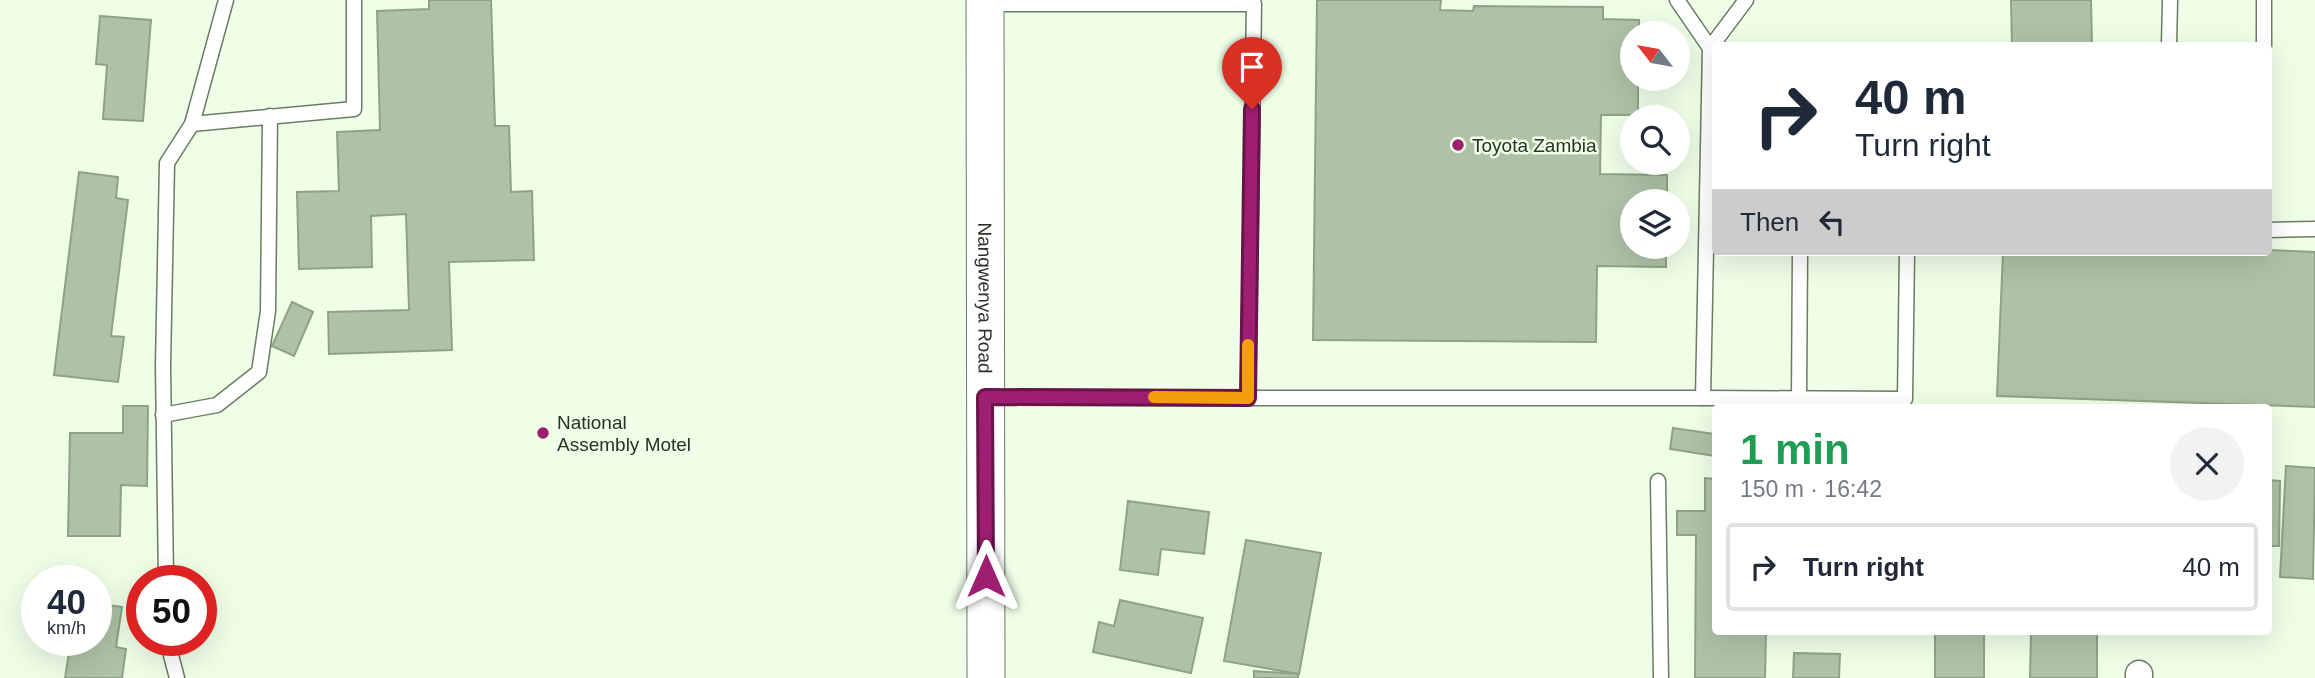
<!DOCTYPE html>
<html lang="en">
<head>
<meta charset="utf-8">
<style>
	:root { --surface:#fff; --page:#f2f2f3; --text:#1f2937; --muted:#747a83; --line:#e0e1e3 }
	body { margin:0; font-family:Helvetica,sans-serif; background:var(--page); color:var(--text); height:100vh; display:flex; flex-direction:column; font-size:26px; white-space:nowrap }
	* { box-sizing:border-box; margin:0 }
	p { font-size:23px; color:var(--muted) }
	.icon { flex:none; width:38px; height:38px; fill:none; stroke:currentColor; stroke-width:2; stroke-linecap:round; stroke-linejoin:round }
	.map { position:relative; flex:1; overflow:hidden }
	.details { position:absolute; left:1712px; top:404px; width:560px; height:231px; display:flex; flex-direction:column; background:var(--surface); border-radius:7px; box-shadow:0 7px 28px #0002 }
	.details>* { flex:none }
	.top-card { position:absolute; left:1712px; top:42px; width:560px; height:214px; border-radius:7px; box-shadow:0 7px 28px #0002; background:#fff; color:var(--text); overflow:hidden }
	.needle { width:46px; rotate:301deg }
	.buttons { position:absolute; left:1620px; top:21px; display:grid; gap:14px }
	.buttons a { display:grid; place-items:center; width:70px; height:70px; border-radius:50%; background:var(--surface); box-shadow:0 7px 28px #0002; font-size:35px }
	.speed { position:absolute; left:21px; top:565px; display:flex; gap:14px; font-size:35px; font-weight:700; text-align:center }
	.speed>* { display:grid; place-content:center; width:91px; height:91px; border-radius:50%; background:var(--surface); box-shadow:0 7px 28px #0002; line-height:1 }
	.speed small { font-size:18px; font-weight:400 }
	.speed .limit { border:10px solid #d22; background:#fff; color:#111 }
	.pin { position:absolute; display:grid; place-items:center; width:60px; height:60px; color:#fff; margin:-72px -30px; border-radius:50% 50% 50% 0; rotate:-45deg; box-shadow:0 0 7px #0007 }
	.pin .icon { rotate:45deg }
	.me { position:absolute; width:77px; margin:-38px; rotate:0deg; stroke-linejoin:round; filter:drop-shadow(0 0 5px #0008) }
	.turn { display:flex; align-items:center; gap:24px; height:147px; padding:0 28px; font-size:32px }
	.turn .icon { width:91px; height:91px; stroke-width:2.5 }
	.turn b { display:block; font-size:49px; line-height:60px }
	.then { display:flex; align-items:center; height:66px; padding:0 28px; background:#0003; gap:14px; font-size:26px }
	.round { display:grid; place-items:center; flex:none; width:74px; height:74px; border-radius:37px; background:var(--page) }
	.overview { display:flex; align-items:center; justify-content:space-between; height:119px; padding:0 28px }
	h1 { font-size:42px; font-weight:700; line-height:52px; color:#1e9e55 }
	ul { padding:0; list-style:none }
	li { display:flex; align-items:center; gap:21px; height:88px; margin:0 14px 10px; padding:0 14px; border:4px solid var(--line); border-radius:7px }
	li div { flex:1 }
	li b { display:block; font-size:26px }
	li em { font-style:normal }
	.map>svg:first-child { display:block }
	.building { fill:#afc2a7; stroke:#8fa287; stroke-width:2 }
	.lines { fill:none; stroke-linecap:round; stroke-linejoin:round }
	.lane-casing { stroke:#6a7c63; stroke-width:17 }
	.street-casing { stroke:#6a7c63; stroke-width:29 }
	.secondary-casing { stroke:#6a7c63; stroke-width:39 }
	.lane { stroke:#fff; stroke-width:14 }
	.street { stroke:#fff; stroke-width:26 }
	.secondary { stroke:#fff; stroke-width:37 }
	.route-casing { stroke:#671449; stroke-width:18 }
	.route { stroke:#9e1e71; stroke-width:12 }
	.slow { stroke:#f59e0b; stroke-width:12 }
	.poi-dot { fill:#9e1e71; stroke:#eefee7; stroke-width:2.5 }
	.labels { text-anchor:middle; stroke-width:5; stroke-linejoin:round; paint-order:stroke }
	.poi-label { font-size:19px; fill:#2a3227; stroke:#eefee7; text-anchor:start }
	.street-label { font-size:19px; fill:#2a3227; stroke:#eefee7 }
</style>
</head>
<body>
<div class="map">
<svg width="2315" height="678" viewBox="0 0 2315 678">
	<rect width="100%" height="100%" fill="#eefee7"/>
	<g class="building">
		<polygon points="429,0 491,0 495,126 509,126 511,192 532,191 534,260 449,262 452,350 329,354 328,312 409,310 406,214 371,216 372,267 299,269 297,192 339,191 337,132 380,130 377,11 429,9"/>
		<polygon points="1317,0 1441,0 1440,10 1473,11 1474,6 1603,7 1603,19 1639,20 1639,33 1633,33 1633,79 1638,79 1638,115 1601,115 1600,174 1667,175 1667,201 1633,201 1633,247 1666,247 1666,267 1597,266 1596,342 1313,340"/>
		<polygon points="2011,0 2091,0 2092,46 2012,46"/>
		<polygon points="100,16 151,20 143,121 103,119 107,65 96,64"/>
		<polygon points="79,172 118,177 116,198 128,200 111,336 124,337 118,382 54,375"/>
		<polygon points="2268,250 2315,252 2315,407 1997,396 2003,252 2268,252"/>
		<polygon points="292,302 313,312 294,356 272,346"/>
		<polygon points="123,406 148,406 147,486 121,485 120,536 68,536 70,433 123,433"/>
		<polygon points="1673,428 1715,434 1715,456 1670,449"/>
		<polygon points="2286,466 2315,468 2313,579 2280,577"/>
		<polygon points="1705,478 1715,479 1715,632 1766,632 1765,678 1695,678 1696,535 1677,535 1677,511 1705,511"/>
		<polygon points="2268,480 2280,481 2279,546 2268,546"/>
		<polygon points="1128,501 1209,512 1204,554 1161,549 1158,575 1120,570"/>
		<polygon points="1246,540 1321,553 1299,674 1224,661"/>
		<polygon points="1120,600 1203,618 1191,673 1093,652 1099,622 1114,626"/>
		<polygon points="96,603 122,607 116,647 126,649 122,678 65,678 71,640 96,640"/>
		<rect x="1935" y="632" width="49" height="46"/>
		<polygon points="2031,632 2097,632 2097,678 2030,678"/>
		<polygon points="1794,653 1840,654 1839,678 1793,678"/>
		<polygon points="1254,671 1298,674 1298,678 1254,678"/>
	</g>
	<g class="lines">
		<g class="lane-casing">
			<g id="lane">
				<polyline points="2264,0 2264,46"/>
				<polyline points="986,4 1254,4 1248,398 987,397"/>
				<polyline points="2169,46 2170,0"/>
				<polyline points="1710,48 1746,0"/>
				<polyline points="192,124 354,109 354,0"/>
				<polyline points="2268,230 2315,229"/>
				<polyline points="1248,398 1703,398 1710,48 1677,0"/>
				<polyline points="1703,398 1905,399 1907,252"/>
				<polyline points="1799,399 1800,252"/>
				<polyline points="163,415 217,405 259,372 268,311 270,116"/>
				<polyline points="1658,481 1661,678"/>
				<polyline points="166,581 163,366 167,163 192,124 226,0"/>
				<polyline points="167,640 177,678"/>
			</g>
		</g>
		<g class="street-casing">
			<polyline id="street" points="2139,674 2139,678"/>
		</g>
		<g class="secondary-casing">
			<g id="secondary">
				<path id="s1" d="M985,0L986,678"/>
			</g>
		</g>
		<use href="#lane" class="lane"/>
		<use href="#street" class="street"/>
		<use href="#secondary" class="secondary"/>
	</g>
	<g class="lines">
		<g class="route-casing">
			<polyline id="route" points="986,576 985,397 1248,398 1252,109"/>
		</g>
		<use href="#route" class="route"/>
		<polyline class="slow" points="1154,397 1248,398 1248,345"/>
	</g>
	<g class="poi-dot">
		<circle cx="1458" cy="145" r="7"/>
		<circle cx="543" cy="433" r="7"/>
	</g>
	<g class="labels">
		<g class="poi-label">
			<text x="1472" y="152">Toyota Zambia</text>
			<text x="557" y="429">National<tspan x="557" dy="22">Assembly Motel</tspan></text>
		</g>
		<g class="street-label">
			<text dy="7" stroke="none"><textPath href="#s1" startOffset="298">Nangwenya Road</textPath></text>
		</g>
	</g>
</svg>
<div class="buttons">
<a><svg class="needle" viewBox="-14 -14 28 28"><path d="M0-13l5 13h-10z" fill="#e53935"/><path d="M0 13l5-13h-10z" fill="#747a83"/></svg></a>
<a><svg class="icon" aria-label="search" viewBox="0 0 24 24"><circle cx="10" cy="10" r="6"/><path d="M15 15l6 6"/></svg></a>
<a><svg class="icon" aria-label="layers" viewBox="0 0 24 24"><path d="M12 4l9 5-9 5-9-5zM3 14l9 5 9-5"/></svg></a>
</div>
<div class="speed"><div>40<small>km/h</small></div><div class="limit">50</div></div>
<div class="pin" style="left:1252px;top:109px;background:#d93025"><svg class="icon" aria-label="arrive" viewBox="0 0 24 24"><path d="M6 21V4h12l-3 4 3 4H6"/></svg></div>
<svg class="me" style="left:986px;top:576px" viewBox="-20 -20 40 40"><path d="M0-17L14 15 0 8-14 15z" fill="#9e1e71" stroke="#fff" stroke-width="4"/></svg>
<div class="top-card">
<div class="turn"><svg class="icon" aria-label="right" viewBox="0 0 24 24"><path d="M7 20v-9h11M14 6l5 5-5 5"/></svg><div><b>40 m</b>Turn right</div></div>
<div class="then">Then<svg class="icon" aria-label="left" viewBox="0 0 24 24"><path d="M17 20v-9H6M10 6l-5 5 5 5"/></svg></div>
</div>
<section class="details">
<div class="overview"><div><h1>1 min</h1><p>150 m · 16:42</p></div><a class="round"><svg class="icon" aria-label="close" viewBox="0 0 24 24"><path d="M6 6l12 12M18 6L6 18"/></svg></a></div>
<ul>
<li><svg class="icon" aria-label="right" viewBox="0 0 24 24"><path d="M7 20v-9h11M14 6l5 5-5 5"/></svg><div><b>Turn right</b></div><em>40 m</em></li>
</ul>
</section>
</div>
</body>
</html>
